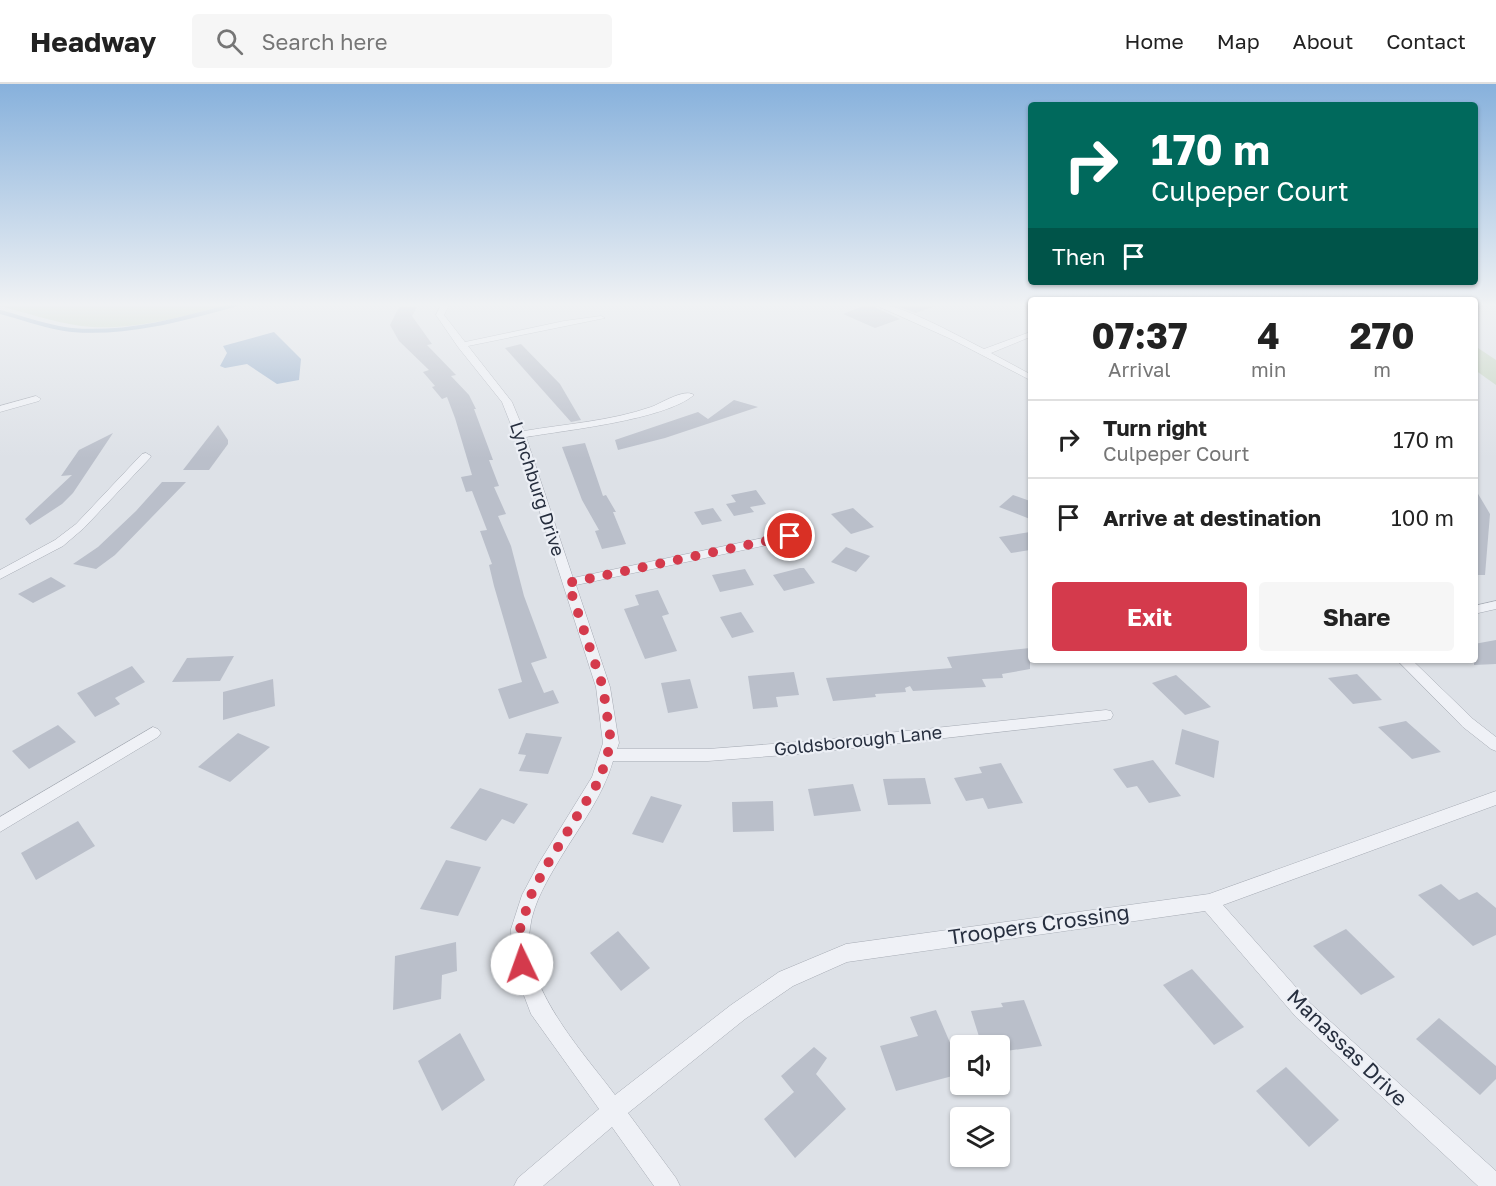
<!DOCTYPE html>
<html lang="en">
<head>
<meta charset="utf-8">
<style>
	:root { --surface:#fff; --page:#f6f6f6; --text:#222; --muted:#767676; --line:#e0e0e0; --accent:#d43a4c }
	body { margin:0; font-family:"Golos Text",sans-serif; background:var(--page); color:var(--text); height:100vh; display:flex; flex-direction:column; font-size:22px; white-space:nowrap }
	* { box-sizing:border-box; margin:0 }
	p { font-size:20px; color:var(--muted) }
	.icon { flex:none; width:33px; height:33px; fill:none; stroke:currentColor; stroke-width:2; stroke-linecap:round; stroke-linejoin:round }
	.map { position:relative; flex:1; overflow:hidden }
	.drawer { position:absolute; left:1028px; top:213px; width:450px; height:366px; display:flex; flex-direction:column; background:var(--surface); border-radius:6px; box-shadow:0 2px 4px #0004 }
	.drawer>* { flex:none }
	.guide { position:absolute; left:1028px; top:18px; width:450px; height:183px; border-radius:6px; box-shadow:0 2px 4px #0004; background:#00695c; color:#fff; overflow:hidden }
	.buttons { position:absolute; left:950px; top:951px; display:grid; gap:12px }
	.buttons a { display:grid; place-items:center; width:60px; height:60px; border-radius:6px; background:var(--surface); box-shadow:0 2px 4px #0004; font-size:30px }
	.pin { position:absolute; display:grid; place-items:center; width:51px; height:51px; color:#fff; margin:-26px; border:3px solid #fff; border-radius:50%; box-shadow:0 2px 6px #0007 }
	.me { position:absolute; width:66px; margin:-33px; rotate:357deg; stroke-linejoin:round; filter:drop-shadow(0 0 4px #0008) }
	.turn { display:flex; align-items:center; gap:21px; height:126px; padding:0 24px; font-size:27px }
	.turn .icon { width:78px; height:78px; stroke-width:2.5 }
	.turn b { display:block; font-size:42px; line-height:51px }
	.then { display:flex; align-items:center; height:57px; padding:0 24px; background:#0003; gap:12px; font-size:22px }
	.eta { display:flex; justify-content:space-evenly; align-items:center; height:102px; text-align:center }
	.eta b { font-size:36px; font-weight:700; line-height:42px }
	.button { display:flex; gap:12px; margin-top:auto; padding:12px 24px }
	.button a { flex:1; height:69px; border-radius:6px; background:var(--accent); color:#fff; font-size:24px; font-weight:700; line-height:69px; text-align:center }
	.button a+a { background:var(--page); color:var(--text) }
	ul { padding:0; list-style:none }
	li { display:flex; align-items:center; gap:18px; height:78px; padding:0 24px; border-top:2px solid var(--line) }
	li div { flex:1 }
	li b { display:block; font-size:22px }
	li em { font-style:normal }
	header { display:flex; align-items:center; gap:36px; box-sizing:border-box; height:84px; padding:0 30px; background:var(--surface); border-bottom:2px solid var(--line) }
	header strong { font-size:28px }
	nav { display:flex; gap:33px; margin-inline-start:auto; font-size:21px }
	.search { width:420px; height:54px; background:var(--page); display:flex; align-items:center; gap:15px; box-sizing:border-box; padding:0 21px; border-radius:6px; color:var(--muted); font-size:22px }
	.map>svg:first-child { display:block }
	.green { fill:#c2d2bd }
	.water { fill:#95adca }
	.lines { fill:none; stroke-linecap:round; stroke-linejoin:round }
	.stream { stroke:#95adca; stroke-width:4 }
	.building { fill:#babfca }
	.street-casing { stroke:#a6abb4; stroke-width:1 }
	.street { fill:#eff1f6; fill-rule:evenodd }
	.route { stroke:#d43a4c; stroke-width:10; stroke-dasharray:0 18 }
	.labels { text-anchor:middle; stroke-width:4.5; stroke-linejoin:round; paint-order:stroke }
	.street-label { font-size:18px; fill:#262e3e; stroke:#eceff5 }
	.near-street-label { font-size:21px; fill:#262e3e; stroke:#eceff5 }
</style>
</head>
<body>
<header>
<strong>Headway</strong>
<div class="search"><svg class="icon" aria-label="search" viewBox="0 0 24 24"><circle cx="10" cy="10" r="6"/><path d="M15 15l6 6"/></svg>Search here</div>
<nav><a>Home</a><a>Map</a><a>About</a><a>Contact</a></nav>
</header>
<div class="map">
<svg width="1496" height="1102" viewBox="0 0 1496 1102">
	<rect width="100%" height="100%" fill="#dde1e7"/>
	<g class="green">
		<path d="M0,219H230C186,233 127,248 81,242C54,238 26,229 0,222Z"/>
		<polygon points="1475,262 1496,276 1496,301 1475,286"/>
	</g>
	<polygon class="water" points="274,248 301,275 299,296 277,300 247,280 225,284 220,282 227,269 223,262"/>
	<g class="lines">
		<path class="stream" d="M0,228C24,234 48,244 72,246C129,251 187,234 241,219"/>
	</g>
	<g class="building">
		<polygon points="888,219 938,219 938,221 916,229"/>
		<polygon points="869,220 870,221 900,235 875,244 843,230"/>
		<polygon points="399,223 417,223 412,232 432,260 427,261 456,291 451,292 469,311 476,325 474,325 493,376 489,376 499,402 494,403 506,430 498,432 511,462 524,512 547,574 531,579 544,609 553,606 559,619 509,635 498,605 522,598 494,502 489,481 492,480 480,447 487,446 472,407 466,408 461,393 472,391 455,334 447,313 442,315 432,303 435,302 423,288 429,286 399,257 390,241"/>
		<polygon points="521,260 560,300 581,336 571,338 505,264"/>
		<polygon points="734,316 758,323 665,354 618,366 615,356 698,328 708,335"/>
		<polygon points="218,341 228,356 228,360 209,386 183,386"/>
		<polygon points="113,349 73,409 62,420 30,441 25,435 72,391 61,392 79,366"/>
		<polygon points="585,359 603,412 606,411 616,428 613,428 626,460 602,465 595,447 599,446 582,416 562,363"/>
		<polygon points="162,398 186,398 115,471 96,485 73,480 98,463 136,427"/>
		<polygon points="1474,403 1490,430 1485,491 1474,491"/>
		<polygon points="756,406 766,420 750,423 754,428 734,432 726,420 736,418 731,411"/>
		<polygon points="1013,411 1030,417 1030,435 999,423"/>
		<polygon points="713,424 722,437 702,441 694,428"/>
		<polygon points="853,424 874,443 851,450 831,430"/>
		<polygon points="1030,448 1030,466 1011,469 999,453"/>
		<polygon points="846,463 870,472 856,488 831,478"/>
		<polygon points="800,484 804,484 815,499 784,507 773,491"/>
		<polygon points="745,485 754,501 720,508 712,491"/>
		<polygon points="51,493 66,502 33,519 18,510"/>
		<polygon points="658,506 669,530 662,532 677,567 645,575 624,525 639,521 635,511"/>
		<polygon points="741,528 754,548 732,554 720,533"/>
		<polygon points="1496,556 1496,580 1474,581 1474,560"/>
		<polygon points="1030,564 1030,585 1002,590 1003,594 982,595 986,603 913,607 910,602 905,604 906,608 875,610 876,613 833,617 826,594 952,584 947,573"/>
		<polygon points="234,572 220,597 172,598 187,574"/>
		<polygon points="132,582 145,598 115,614 120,620 95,633 77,609"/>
		<polygon points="794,588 799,611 776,613 778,623 753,625 748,592"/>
		<polygon points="1357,590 1382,616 1353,620 1328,594"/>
		<polygon points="1176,591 1211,623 1185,631 1152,599"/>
		<polygon points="273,595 275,622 223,636 223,608"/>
		<polygon points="690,595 698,624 668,629 661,599"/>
		<polygon points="1406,637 1441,668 1412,675 1378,643"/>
		<polygon points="58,641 76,658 29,685 12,667"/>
		<polygon points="1182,645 1219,657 1214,694 1175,680"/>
		<polygon points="238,649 270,663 230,698 198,683"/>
		<polygon points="526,649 562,653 548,690 519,687 526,671 518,670"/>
		<polygon points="1153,676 1181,712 1149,719 1137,702 1127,704 1113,685"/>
		<polygon points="1001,679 1023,719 988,725 983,714 966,717 954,694 982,689 979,683"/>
		<polygon points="925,694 931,720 888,721 883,695"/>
		<polygon points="853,700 861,727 814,732 808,705"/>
		<polygon points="480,704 528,720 514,740 502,735 486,757 450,744"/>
		<polygon points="651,712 682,721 663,759 632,750"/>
		<polygon points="773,717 774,747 733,748 732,718"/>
		<polygon points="78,737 95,762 36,796 21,769"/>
		<polygon points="446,776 481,783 458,832 420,825"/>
		<polygon points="1441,800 1459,816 1477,808 1496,824 1496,851 1473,862 1418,811"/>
		<polygon points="1346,845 1395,893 1361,911 1313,862"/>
		<polygon points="618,847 650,884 621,907 590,869"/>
		<polygon points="456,858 457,887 442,891 441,915 393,926 395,872"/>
		<polygon points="1192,885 1244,943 1214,961 1163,901"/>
		<polygon points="1024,916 1042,962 999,968 999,962 982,962 971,927 1003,923 1001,919"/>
		<polygon points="936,926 960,982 960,990 896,1007 880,962 918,952 910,933"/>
		<polygon points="1439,934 1496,982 1496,995 1480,1011 1416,955"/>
		<polygon points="460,949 485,996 442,1027 418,977"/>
		<polygon points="814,963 827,974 816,990 846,1025 795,1074 764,1035 794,1008 781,992"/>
		<polygon points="1286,983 1339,1036 1309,1063 1256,1007"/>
	</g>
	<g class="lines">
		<g class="street-casing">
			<g id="street">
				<path d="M442,219H450L444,231L465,258L564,237L601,232L605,234L468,262L512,318L524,347C565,340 611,337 651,323C662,319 684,304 694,311C664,336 567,346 526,353L573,494L791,448L797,452L791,456L576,501L610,603L619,659L617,665H708L811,657L1106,626L1111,627L1113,631L1111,635L1106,636L811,669L708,677H613C603,712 580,742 561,773C548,795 533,819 530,844C521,902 583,968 615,1011L731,921L779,888L846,860L1209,810L1496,707V721L1223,821L1310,919L1496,1087V1102H1478L1296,933L1205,827L847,878L793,902L745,935L628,1029L676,1094L680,1102H654L612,1043L543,1102H514L518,1094L599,1025L531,930L512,880L511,845L522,811L539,779L592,693L603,659L596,603L515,351L502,318L458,263L436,231Z"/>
				<path d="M871,219C901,219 956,251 984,265L1030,248V253L991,269L1030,290V296L951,255Z"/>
				<polygon points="36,312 41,315 39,317 0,328 0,322"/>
				<polygon points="146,369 151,372 150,374 84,444 63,462 0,495 0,486 55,456 76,440 142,370"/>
				<polygon points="1496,517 1496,525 1474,530 1474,522"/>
				<polygon points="1397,576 1412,576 1473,635 1496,653 1496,667 1491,665 1463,643"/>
				<polygon points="153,643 158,645 161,649 158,653 0,748 0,733"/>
			</g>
		</g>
		<use href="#street" class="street"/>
	</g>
	<linearGradient id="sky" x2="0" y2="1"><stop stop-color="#87b1dc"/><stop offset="0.59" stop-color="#f0f2f4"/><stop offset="1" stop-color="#f0f2f4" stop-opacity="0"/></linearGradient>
	<rect width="1496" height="374" fill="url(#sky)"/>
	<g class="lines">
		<polyline class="route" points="522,880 520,845 531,811 545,784 600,695 611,658 603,603 568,499 790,452"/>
	</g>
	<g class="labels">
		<g class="street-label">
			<text transform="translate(537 405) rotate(72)" y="6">Lynchburg Drive</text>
			<text transform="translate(858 657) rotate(-6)" y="6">Goldsborough Lane</text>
		</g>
		<g class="near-street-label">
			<text transform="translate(1039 841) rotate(-8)" y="7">Troopers Crossing</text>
			<text transform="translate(1347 964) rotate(44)" y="7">Manassas Drive</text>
		</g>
	</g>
</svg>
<div class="buttons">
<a><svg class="icon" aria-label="sound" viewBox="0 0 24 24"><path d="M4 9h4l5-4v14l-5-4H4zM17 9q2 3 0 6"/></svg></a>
<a><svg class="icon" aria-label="layers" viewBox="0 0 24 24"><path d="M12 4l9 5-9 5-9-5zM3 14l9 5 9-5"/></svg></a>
</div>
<div class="pin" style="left:790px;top:452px;background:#d93025"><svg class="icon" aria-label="arrive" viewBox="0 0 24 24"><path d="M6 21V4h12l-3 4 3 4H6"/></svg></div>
<svg class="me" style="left:522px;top:880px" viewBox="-20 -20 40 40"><circle r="19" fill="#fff"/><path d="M0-13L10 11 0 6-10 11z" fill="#d43a4c"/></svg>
<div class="guide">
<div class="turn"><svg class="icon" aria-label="right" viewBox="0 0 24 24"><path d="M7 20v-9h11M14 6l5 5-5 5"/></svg><div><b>170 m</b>Culpeper Court</div></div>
<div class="then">Then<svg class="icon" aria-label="arrive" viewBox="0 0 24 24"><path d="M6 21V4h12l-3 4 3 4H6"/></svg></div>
</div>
<section class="drawer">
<div class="eta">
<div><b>07:37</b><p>Arrival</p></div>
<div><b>4</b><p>min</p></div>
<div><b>270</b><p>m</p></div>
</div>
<ul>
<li><svg class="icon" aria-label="right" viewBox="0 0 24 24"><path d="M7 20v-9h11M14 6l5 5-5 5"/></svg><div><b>Turn right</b><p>Culpeper Court</p></div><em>170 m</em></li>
<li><svg class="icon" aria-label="arrive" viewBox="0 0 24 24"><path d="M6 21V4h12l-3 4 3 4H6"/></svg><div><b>Arrive at destination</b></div><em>100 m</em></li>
</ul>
<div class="button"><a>Exit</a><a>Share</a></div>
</section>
</div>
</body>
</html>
